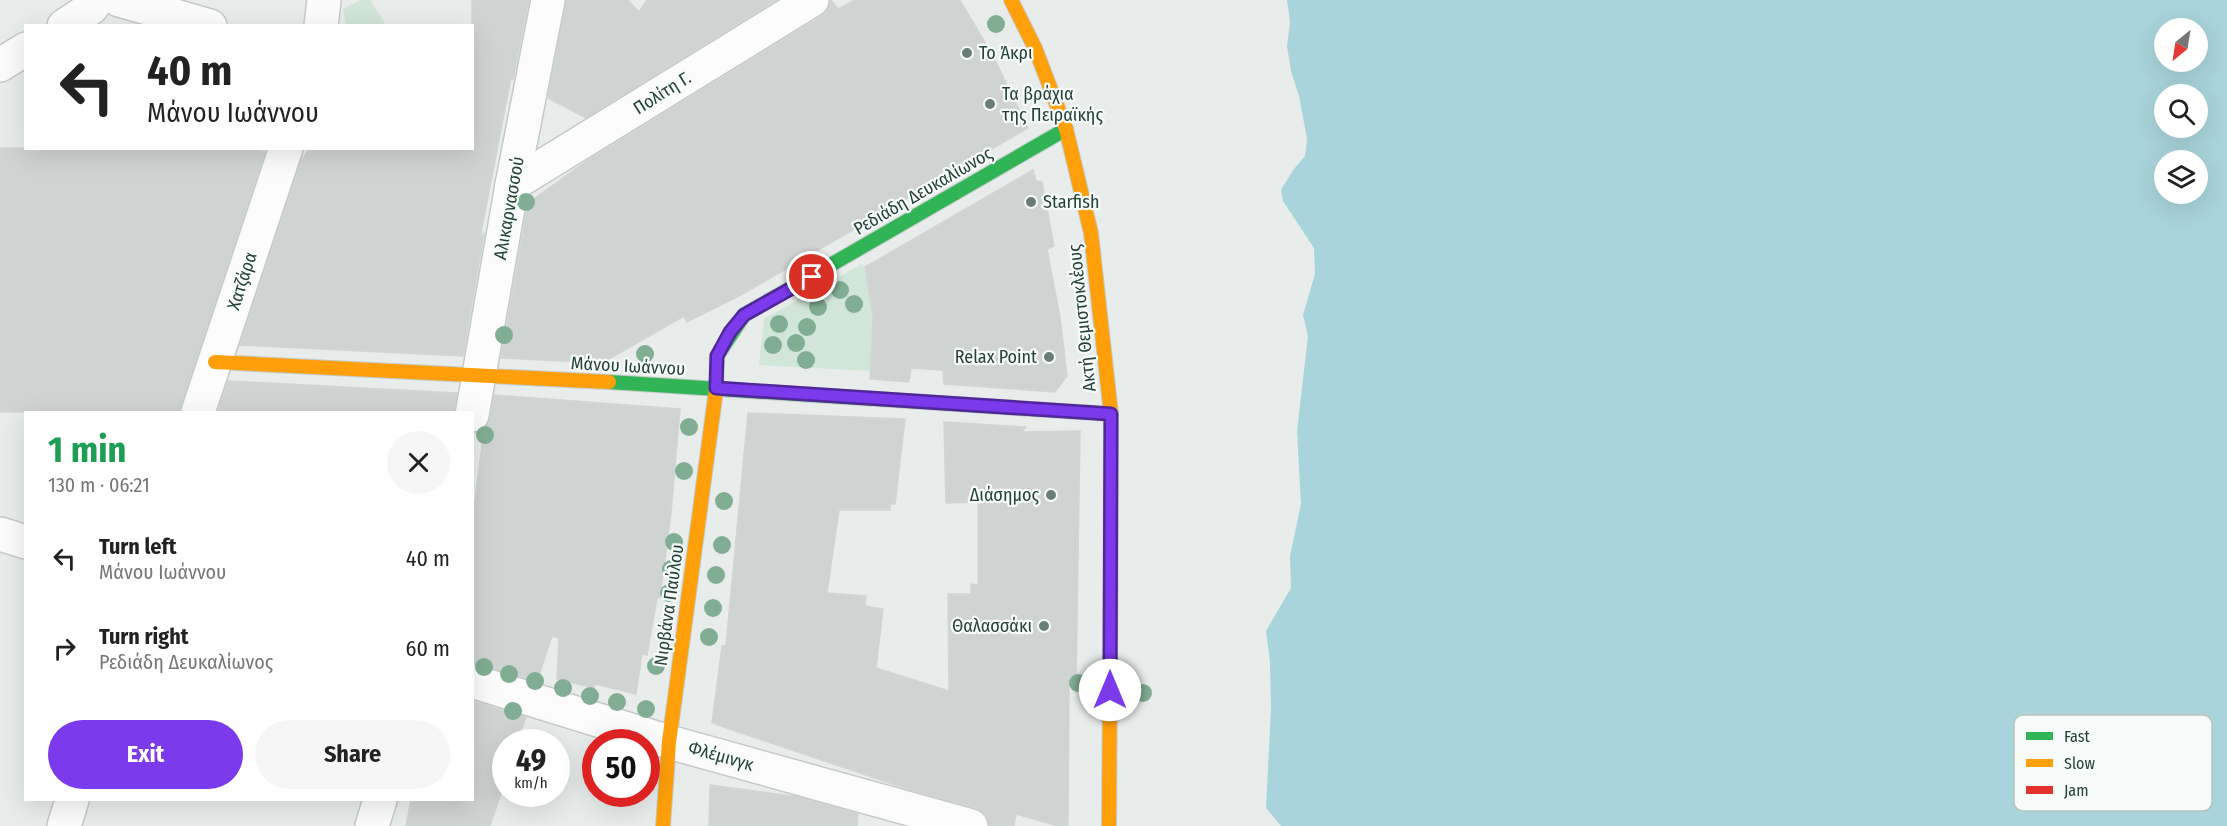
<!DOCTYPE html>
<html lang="en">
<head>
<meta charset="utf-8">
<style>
	:root { --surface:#fff; --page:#f6f6f6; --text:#222; --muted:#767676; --accent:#7c3aed }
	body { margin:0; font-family:"Fira Sans Condensed",sans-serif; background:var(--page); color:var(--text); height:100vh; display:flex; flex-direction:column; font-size:22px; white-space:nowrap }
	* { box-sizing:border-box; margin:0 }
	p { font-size:20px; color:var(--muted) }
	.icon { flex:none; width:33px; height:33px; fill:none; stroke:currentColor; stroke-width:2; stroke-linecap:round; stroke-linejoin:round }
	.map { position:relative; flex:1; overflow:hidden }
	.drawer { position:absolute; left:24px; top:411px; width:450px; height:390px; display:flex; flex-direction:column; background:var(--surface); border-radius:0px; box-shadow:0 6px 24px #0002 }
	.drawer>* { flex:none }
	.banner { position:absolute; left:24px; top:24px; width:450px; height:126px; border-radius:0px; box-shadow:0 6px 24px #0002; background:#fff; color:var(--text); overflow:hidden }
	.needle { width:39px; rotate:210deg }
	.fabs { position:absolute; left:2154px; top:18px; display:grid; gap:12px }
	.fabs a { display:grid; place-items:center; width:54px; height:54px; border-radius:50%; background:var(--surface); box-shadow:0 6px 24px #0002; font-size:30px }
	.speed { position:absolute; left:492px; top:729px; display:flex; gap:12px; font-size:30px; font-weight:700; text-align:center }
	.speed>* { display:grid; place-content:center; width:78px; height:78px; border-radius:50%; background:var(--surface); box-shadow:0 6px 24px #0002; line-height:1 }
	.speed small { font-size:15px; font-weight:400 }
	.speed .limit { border:9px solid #d22; background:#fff; color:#111 }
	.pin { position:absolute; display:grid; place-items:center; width:51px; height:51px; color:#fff; margin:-26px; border:3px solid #fff; border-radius:50%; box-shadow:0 2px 6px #0007 }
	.me { position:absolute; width:66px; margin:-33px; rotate:0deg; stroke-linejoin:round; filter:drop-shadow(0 0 4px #0008) }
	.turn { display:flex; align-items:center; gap:21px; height:126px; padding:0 24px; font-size:27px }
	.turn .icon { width:78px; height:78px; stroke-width:2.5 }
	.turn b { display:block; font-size:42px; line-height:51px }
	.round { display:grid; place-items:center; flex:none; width:63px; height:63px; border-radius:32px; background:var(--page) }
	.headline { display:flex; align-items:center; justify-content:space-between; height:102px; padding:0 24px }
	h1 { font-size:36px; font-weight:700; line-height:45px; color:#1e9e55 }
	.button { display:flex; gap:12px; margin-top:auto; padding:12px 24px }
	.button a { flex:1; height:69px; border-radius:36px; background:var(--accent); color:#fff; font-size:24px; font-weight:700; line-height:69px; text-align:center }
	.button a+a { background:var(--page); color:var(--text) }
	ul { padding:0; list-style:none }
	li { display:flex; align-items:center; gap:18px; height:90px; padding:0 24px }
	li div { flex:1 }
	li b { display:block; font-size:22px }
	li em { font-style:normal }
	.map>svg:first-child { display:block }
	.green { fill:#d1e6d8 }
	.water { fill:#a9d4db; fill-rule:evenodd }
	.building { fill:#cfd4d2; stroke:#d1d6d4; stroke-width:1.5 }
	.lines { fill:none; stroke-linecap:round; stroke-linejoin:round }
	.street-casing { stroke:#c5cac8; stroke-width:36 }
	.fast-casing { stroke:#c3cbc8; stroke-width:16 }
	.slow-casing { stroke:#c3cbc8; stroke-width:16 }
	.jam-casing { stroke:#c3cbc8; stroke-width:16 }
	.street { stroke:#fcfcfc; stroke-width:33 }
	.fast { stroke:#30b455; stroke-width:14 }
	.slow { stroke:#ff9f0a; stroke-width:14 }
	.jam { stroke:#e5322d; stroke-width:14 }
	.tree { fill:#81ae93 }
	.route-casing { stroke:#51269a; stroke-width:15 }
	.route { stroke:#7c3aed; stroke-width:10 }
	.poi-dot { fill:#697e78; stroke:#f7fbf9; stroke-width:2 }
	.labels { text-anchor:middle; stroke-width:4.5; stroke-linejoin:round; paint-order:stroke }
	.poi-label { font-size:18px; fill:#24423a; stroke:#f7fbf9; text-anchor:start }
	.street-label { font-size:18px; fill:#24423a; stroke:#f7fbf9 }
	.key { fill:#f7fbf9; stroke:#b8c4c0; stroke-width:1.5 }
	.key-label { font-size:16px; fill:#24423a }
</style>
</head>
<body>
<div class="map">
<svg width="2227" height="826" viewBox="0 0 2227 826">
	<rect width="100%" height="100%" fill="#e8edeb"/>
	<g class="green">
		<polygon points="360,0 370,0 386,25 346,25 343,9"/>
		<path d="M862,264C878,296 870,336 871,371L759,365L764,319Z"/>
	</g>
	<path class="water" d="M1287,0H2227V826H1281L1266,808L1271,709L1270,662L1266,631L1291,588L1290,556L1301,504L1297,431L1308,336L1303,315L1315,274L1314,248L1283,201L1281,190L1294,169L1305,156L1307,139L1299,96L1291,71L1287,46L1290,22ZM2164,28H2198V62H2164ZM2164,94H2198V128H2164ZM2164,160H2198V194H2164Z"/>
	<g class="building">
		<polygon points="472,0 529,0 513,79 511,78 480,238 484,234 463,356 240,345 301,161 310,148 472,148"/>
		<polygon points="566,0 628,0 639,12 647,0 776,0 586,118 548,98"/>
		<polygon points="831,0 838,9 855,0 960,0 993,56 1028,128 741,295 687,322 684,316 602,363 501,358 528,203 588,160 822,16 828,9"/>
		<polygon points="0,148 252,148 265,152 180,412 0,412"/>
		<polygon points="1033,170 1036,181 1042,182 1054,246 1047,249 1060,317 1067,376 1055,392 944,384 943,370 911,368 909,382 870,379 873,316 865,267"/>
		<polygon points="228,381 457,393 454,412 218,412"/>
		<polygon points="494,395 680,409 671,513 660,598 657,598 647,655 642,654 636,694 595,684 594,688 557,679 559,638 552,636 537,682 472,663 472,525 484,429 490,418"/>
		<polygon points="748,413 905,419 895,504 890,504 890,510 839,510 827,593 866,596 865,606 883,609 876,668 949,691 948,594 971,594 971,584 978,585 978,502 946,503 944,422 1026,427 1022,432 1080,431 1076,687 1069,686 1068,826 1058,826 1016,814 1014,826 989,826 985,813 976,808 910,790 712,723 722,646 726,645"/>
		<polygon points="472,701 526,717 517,742 506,742 506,779 490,826 406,826 411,800 472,800"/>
		<polygon points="710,785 799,797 858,814 857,826 709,826"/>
	</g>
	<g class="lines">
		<g class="street-casing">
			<g id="street">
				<polyline points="119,0 210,26"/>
				<polyline points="64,26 91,8 97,0"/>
				<polyline points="321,26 324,0"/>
				<polyline points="0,65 26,49"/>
				<polyline points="512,185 812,0"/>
				<polyline points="198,412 286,148"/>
				<polyline points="472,415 512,185 548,0"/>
				<polyline points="0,534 26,542"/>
				<polyline points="472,681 669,742 971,826"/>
				<polyline points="64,826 72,800"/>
				<polyline points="372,826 380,800"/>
			</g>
		</g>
		<g class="fast-casing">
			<g id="fast">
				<polyline points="609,382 1111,414"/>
				<polyline points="716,390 717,356 744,315 1066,129"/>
			</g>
		</g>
		<g class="slow-casing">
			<g id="slow">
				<polyline points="1011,0 1035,48 1066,129 1091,233 1111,414 1111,441"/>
				<polyline points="215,362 609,382"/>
				<polyline points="663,826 669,742 716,390"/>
				<polyline points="1109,826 1110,678"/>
			</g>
		</g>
		<g class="jam-casing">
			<polyline id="jam" points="1110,678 1111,441"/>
		</g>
		<use href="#street" class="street"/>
		<use href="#fast" class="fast"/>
		<use href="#slow" class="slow"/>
		<use href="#jam" class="jam"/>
	</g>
	<g class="tree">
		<circle cx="996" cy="24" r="9"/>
		<circle cx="526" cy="202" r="9"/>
		<circle cx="840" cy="290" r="9"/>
		<circle cx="854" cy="304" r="9"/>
		<circle cx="818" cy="307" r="9"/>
		<circle cx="779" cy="324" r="9"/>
		<circle cx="807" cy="327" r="9"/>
		<circle cx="504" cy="335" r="9"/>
		<circle cx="796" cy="343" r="9"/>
		<circle cx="773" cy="345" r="9"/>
		<circle cx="645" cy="354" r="9"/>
		<circle cx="806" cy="360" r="9"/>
		<circle cx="689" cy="427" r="9"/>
		<circle cx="485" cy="435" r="9"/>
		<circle cx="684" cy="471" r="9"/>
		<circle cx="724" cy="501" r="9"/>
		<circle cx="674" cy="542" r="9"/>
		<circle cx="722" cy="545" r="9"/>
		<circle cx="671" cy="569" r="9"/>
		<circle cx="716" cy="575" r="9"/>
		<circle cx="669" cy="593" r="9"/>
		<circle cx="713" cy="608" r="9"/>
		<circle cx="709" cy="637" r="9"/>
		<circle cx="656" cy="666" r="9"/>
		<circle cx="484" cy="667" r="9"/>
		<circle cx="509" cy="674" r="9"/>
		<circle cx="535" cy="681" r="9"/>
		<circle cx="1078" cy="683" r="9"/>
		<circle cx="563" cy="688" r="9"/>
		<circle cx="1143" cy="693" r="9"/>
		<circle cx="590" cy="696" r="9"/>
		<circle cx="617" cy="702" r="9"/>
		<circle cx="646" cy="709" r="9"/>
		<circle cx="513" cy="711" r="9"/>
	</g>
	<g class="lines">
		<g class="route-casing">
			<polyline id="route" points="812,277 744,315 730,332 717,356 716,388 1111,414 1110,690"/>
		</g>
		<use href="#route" class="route"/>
	</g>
	<g class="poi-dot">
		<circle cx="967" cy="53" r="6"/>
		<circle cx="990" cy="104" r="6"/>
		<circle cx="1031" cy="202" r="6"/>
		<circle cx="1049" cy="357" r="6"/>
		<circle cx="1051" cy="495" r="6"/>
		<circle cx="1044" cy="626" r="6"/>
	</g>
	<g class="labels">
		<g class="poi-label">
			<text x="979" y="59">Το Άκρι</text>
			<text x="1002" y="100">Τα βράχια<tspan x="1002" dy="21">της Πειραϊκής</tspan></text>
			<text x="1043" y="208">Starfish</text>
			<text x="1037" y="363" text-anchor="end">Relax Point</text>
			<text x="1039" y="501" text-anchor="end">Διάσημος</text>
			<text x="1032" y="632" text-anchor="end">Θαλασσάκι</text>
		</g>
		<g class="street-label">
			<text transform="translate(662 93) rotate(-32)" y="6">Πολίτη Γ.</text>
			<text transform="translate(923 191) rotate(-30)" y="6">Ρεδιάδη Δευκαλίωνος</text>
			<text transform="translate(509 208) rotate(-80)" y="6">Αλικαρνασσού</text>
			<text transform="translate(242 281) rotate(-72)" y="6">Χατζάρα</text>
			<text transform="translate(1082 318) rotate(-96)" y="6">Ακτή Θεμιστοκλέους</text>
			<text transform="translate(628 366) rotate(3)" y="6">Μάνου Ιωάννου</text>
			<text transform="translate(669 605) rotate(-82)" y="6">Νιρβάνα Παύλου</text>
			<text transform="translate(721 756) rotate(16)" y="6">Φλέμινγκ</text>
		</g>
	</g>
	<rect x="2014" y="715" width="198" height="96" rx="9" class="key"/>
	<rect x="2026" y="732" width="27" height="8" fill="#30b455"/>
	<rect x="2026" y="759" width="27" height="8" fill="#ff9f0a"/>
	<rect x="2026" y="786" width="27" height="8" fill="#e5322d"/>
	<g class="key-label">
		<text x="2064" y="742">Fast</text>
		<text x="2064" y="769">Slow</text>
		<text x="2064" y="796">Jam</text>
	</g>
</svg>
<div class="fabs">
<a><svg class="needle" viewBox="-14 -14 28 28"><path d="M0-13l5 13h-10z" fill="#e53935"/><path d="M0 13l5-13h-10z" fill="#767676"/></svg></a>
<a><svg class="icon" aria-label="search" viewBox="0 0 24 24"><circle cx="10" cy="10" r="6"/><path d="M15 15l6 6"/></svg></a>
<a><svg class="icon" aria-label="layers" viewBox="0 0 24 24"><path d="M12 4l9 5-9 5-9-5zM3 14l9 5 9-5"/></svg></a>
</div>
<div class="speed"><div>49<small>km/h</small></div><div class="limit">50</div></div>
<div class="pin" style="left:812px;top:277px;background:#d93025"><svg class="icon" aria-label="arrive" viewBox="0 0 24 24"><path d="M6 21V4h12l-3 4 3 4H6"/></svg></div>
<svg class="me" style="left:1110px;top:690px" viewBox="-20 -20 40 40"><circle r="19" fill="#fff"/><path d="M0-13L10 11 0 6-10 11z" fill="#7c3aed"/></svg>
<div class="banner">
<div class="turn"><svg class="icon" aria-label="left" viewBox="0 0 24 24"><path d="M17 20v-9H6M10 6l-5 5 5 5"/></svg><div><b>40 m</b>Μάνου Ιωάννου</div></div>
</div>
<section class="drawer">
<div class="headline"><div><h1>1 min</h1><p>130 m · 06:21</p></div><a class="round"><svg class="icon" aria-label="close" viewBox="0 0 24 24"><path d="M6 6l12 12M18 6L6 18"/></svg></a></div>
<ul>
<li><svg class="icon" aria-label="left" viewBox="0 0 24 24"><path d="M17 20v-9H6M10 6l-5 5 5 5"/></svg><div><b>Turn left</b><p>Μάνου Ιωάννου</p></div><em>40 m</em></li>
<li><svg class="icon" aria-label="right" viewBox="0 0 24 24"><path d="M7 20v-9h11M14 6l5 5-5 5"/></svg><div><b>Turn right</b><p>Ρεδιάδη Δευκαλίωνος</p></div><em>60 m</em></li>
</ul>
<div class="button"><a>Exit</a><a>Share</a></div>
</section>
</div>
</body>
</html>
